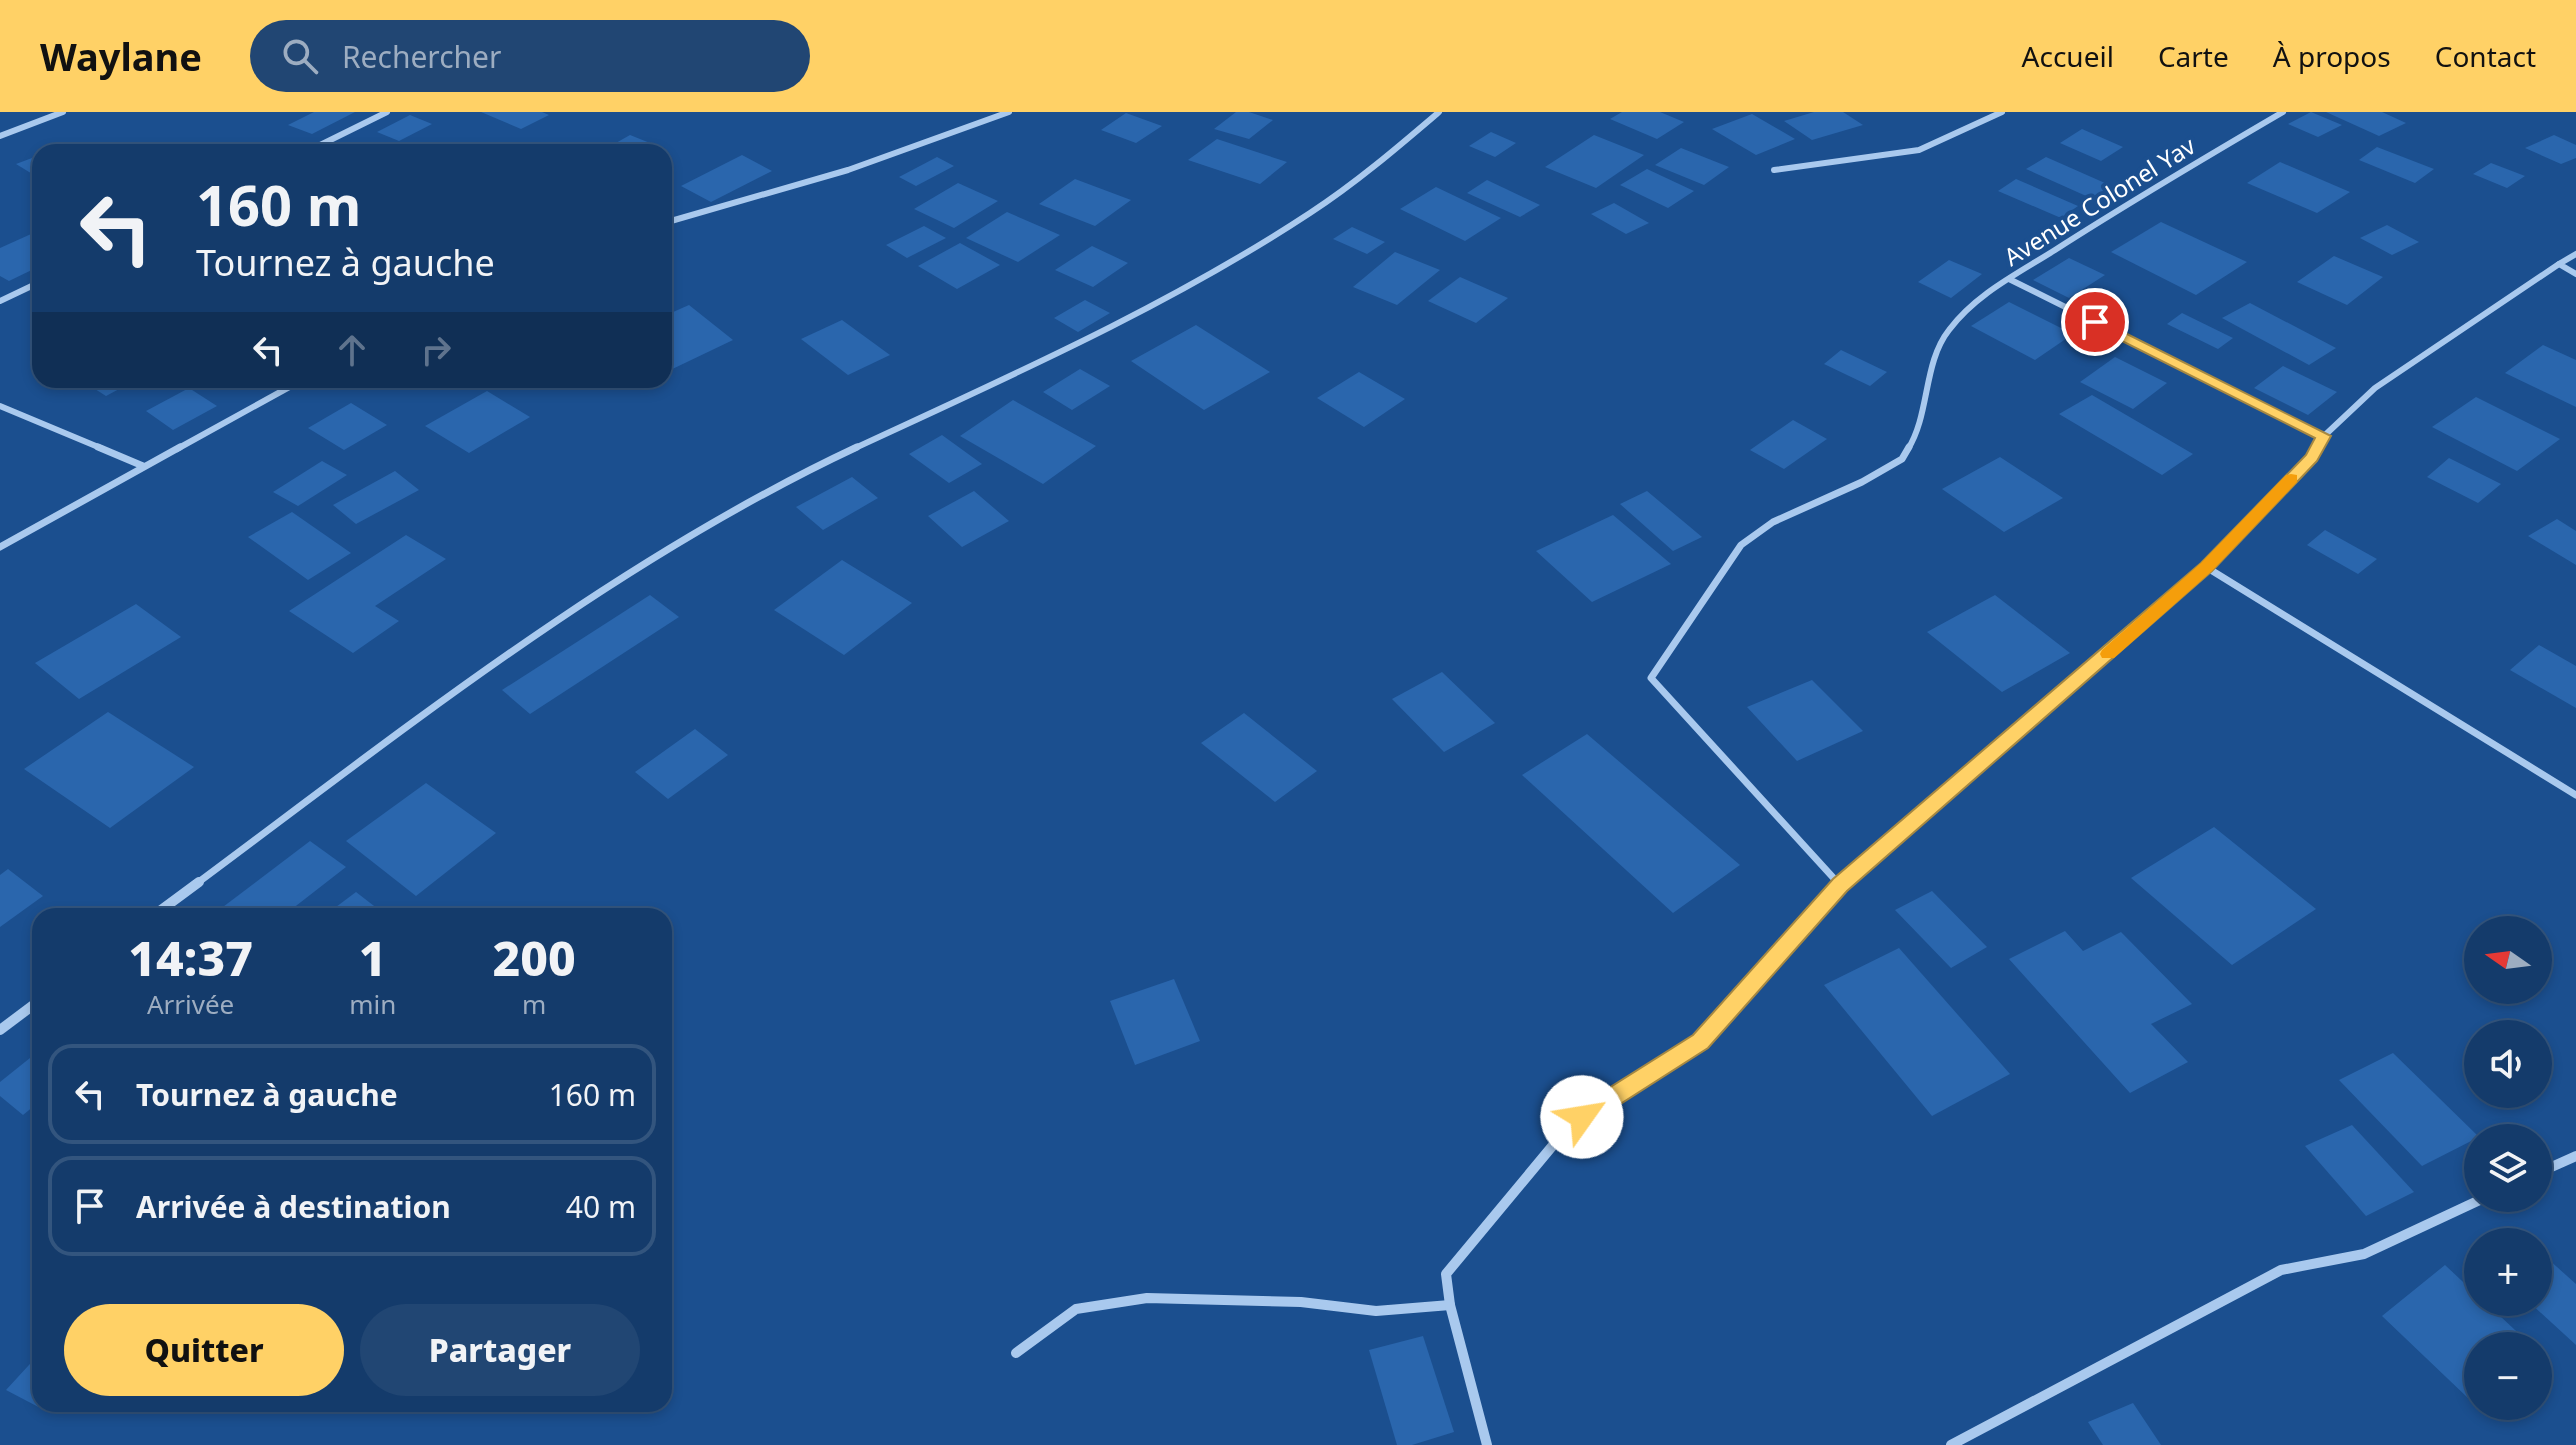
<!DOCTYPE html>
<html lang="fr">
<head>
<meta charset="utf-8">
<style>
	:root { --surface:#143b6b; --page:#214673; --text:#f1f3f6; --muted:#9dadc1; --line:#33557e; --accent:#ffd166 }
	body { margin:0; font-family:"Noto Sans",sans-serif; background:var(--page); color:var(--text); height:100vh; display:flex; flex-direction:column; font-size:30px; white-space:nowrap }
	* { box-sizing:border-box; margin:0 }
	p { font-size:26px; color:var(--muted) }
	.icon { flex:none; width:44px; height:44px; fill:none; stroke:currentColor; stroke-width:2; stroke-linecap:round; stroke-linejoin:round }
	.map { position:relative; flex:1; overflow:hidden }
	.sheet { position:absolute; left:32px; top:796px; width:640px; height:504px; display:flex; flex-direction:column; background:var(--surface); border-radius:24px; box-shadow:0 4px 12px #0003,0 0 0 2px var(--line) }
	.sheet>* { flex:none }
	.guide { position:absolute; left:32px; top:32px; width:640px; height:244px; border-radius:24px; box-shadow:0 4px 12px #0003,0 0 0 2px var(--line); background:#143b6b; color:var(--text); overflow:hidden }
	.needle { width:52px; rotate:284deg }
	.fabs { position:absolute; left:2464px; top:804px; display:grid; gap:16px }
	.fabs a { display:grid; place-items:center; width:88px; height:88px; border-radius:50%; background:var(--surface); box-shadow:0 4px 12px #0003,0 0 0 2px var(--line); font-size:40px }
	.pin { position:absolute; display:grid; place-items:center; width:68px; height:68px; color:#fff; margin:-34px; border:4px solid #fff; border-radius:50%; box-shadow:0 2px 8px #0007 }
	.me { position:absolute; width:88px; margin:-44px; rotate:58deg; stroke-linejoin:round; filter:drop-shadow(0 0 6px #0008) }
	.turn { display:flex; align-items:center; gap:28px; height:168px; padding:0 32px; font-size:36px }
	.turn .icon { width:104px; height:104px; stroke-width:2.5 }
	.turn b { display:block; font-size:56px; line-height:68px }
	.lanes { display:flex; align-items:center; height:76px; padding:0 32px; background:#0003; justify-content:center; gap:40px; direction:ltr }
	.lanes .off { opacity:.35 }
	.eta { display:flex; justify-content:space-evenly; align-items:center; height:136px; text-align:center }
	.eta b { font-size:48px; font-weight:800; line-height:56px }
	.cta { display:flex; gap:16px; margin-top:auto; padding:16px 32px }
	.cta a { flex:1; height:92px; border-radius:48px; background:var(--accent); color:#111; font-size:32px; font-weight:800; line-height:92px; text-align:center }
	.cta a+a { background:var(--page); color:var(--text) }
	ul { padding:0; list-style:none }
	li { display:flex; align-items:center; gap:24px; height:100px; margin:0 16px 12px; padding:0 16px; border:4px solid var(--line); border-radius:24px }
	li div { flex:1 }
	li b { display:block; font-size:30px }
	li em { font-style:normal }
	header { display:flex; align-items:center; gap:48px; box-sizing:border-box; height:112px; padding:0 40px; background:var(--accent); color:#111 }
	header strong { font-size:38px }
	nav { display:flex; gap:44px; margin-inline-start:auto; font-size:28px }
	.search { width:560px; height:72px; background:var(--page); display:flex; align-items:center; gap:20px; box-sizing:border-box; padding:0 28px; border-radius:44px; color:var(--muted); font-size:30px }
	.map>svg:first-child { display:block }
	.building { fill:#2a66ad }
	.lines { fill:none; stroke-linecap:round; stroke-linejoin:round }
	.minor-far2 { stroke:#a9c9ee; stroke-width:6 }
	.minor-far1 { stroke:#a9c9ee; stroke-width:7 }
	.minor { stroke:#a9c9ee; stroke-width:10 }
	.route { fill:#ffd166; stroke:#a68842; stroke-width:2 }
	.slow { fill:#f59e0b }
	.labels { text-anchor:middle; stroke-width:8; stroke-linejoin:round; paint-order:stroke }
	.far-street-label { font-size:24px; fill:#fff; stroke:#1b4f8f }
</style>
</head>
<body>
<header>
<strong>Waylane</strong>
<div class="search"><svg class="icon" aria-label="search" viewBox="0 0 24 24"><circle cx="10" cy="10" r="6"/><path d="M15 15l6 6"/></svg>Rechercher</div>
<nav><a>Accueil</a><a>Carte</a><a>À propos</a><a>Contact</a></nav>
</header>
<div class="map">
<svg width="2576" height="1333" viewBox="0 0 2576 1333">
	<rect width="100%" height="100%" fill="#1b4f8f"/>
	<g class="building">
		<polygon points="314,0 355,0 312,22 288,13"/>
		<polygon points="481,0 542,0 549,3 521,17"/>
		<polygon points="1236,0 1249,0 1273,8 1249,27 1214,17"/>
		<polygon points="1622,0 1660,0 1684,10 1657,27 1610,7"/>
		<polygon points="1814,0 1843,0 1863,13 1812,28 1784,9"/>
		<polygon points="2311,0 2342,13 2318,25 2288,12"/>
		<polygon points="2326,0 2382,0 2406,11 2379,24"/>
		<polygon points="1126,1 1162,14 1136,31 1101,18"/>
		<polygon points="1752,2 1795,27 1756,43 1712,17"/>
		<polygon points="410,3 432,12 399,29 377,20"/>
		<polygon points="2082,17 2123,35 2101,49 2060,31"/>
		<polygon points="1491,20 1516,31 1495,45 1469,34"/>
		<polygon points="630,23 660,35 652,40 600,40"/>
		<polygon points="1594,23 1644,43 1596,76 1545,55"/>
		<polygon points="2554,23 2576,33 2576,46 2561,52 2525,36"/>
		<polygon points="1217,27 1287,50 1260,72 1188,48"/>
		<polygon points="473,31 494,40 456,40"/>
		<polygon points="2377,35 2434,57 2415,71 2359,48"/>
		<polygon points="1681,36 1729,55 1704,73 1655,53"/>
		<polygon points="40,43 40,60 34,63 16,52"/>
		<polygon points="742,43 772,59 711,90 681,74"/>
		<polygon points="937,45 954,54 916,74 899,65"/>
		<polygon points="2046,45 2123,79 2104,92 2026,57"/>
		<polygon points="2280,50 2350,80 2317,101 2247,71"/>
		<polygon points="2491,51 2525,64 2507,76 2473,62"/>
		<polygon points="1647,57 1694,79 1668,96 1620,73"/>
		<polygon points="1075,67 1131,88 1095,114 1039,92"/>
		<polygon points="2016,67 2078,94 2061,106 1998,79"/>
		<polygon points="1487,68 1540,93 1520,105 1467,81"/>
		<polygon points="958,71 998,89 954,116 914,97"/>
		<polygon points="1436,75 1501,106 1465,129 1400,97"/>
		<polygon points="1614,91 1649,111 1626,122 1591,102"/>
		<polygon points="1007,100 1060,123 1018,150 966,126"/>
		<polygon points="2161,110 2247,150 2196,183 2111,140"/>
		<polygon points="2387,113 2419,130 2392,143 2360,126"/>
		<polygon points="924,114 946,126 907,146 886,133"/>
		<polygon points="1352,115 1385,130 1367,142 1333,127"/>
		<polygon points="40,118 40,154 9,169 0,164 0,136"/>
		<polygon points="960,131 1000,153 957,177 918,154"/>
		<polygon points="1092,134 1128,151 1093,175 1055,158"/>
		<polygon points="1395,140 1440,158 1397,193 1353,175"/>
		<polygon points="2334,144 2383,165 2347,193 2297,170"/>
		<polygon points="2069,146 2105,163 2069,186 2033,168"/>
		<polygon points="1949,148 1982,162 1951,186 1918,170"/>
		<polygon points="1460,165 1508,186 1476,211 1428,189"/>
		<polygon points="1085,188 1110,201 1078,220 1054,206"/>
		<polygon points="2009,190 2073,222 2035,248 1971,214"/>
		<polygon points="2250,191 2336,236 2309,253 2222,206"/>
		<polygon points="689,193 733,228 664,261 664,204"/>
		<polygon points="2182,201 2233,226 2218,237 2167,212"/>
		<polygon points="842,208 890,243 848,263 801,227"/>
		<polygon points="1196,213 1270,260 1204,298 1131,249"/>
		<polygon points="2543,233 2576,248 2576,295 2505,261"/>
		<polygon points="1841,238 1887,260 1870,274 1824,252"/>
		<polygon points="2115,245 2167,271 2133,297 2080,270"/>
		<polygon points="2283,254 2337,280 2308,303 2254,276"/>
		<polygon points="1080,257 1110,274 1072,298 1043,280"/>
		<polygon points="1359,260 1405,287 1364,315 1317,286"/>
		<polygon points="88,268 136,268 106,284 84,270"/>
		<polygon points="216,268 248,268 231,277"/>
		<polygon points="189,276 217,294 173,318 146,299"/>
		<polygon points="487,279 530,305 469,341 425,314"/>
		<polygon points="2092,283 2193,342 2162,363 2059,302"/>
		<polygon points="2476,285 2560,327 2517,359 2432,315"/>
		<polygon points="1013,288 1096,334 1043,372 960,324"/>
		<polygon points="351,291 387,313 344,338 308,316"/>
		<polygon points="1793,308 1827,327 1784,357 1750,338"/>
		<polygon points="942,323 982,352 949,371 909,342"/>
		<polygon points="2000,345 2063,386 2004,420 1942,377"/>
		<polygon points="2449,346 2501,372 2478,391 2427,365"/>
		<polygon points="322,349 347,363 298,394 273,380"/>
		<polygon points="395,359 419,378 356,412 333,393"/>
		<polygon points="852,365 878,386 823,418 796,395"/>
		<polygon points="974,379 1009,409 962,435 928,404"/>
		<polygon points="1647,379 1702,425 1673,439 1620,392"/>
		<polygon points="292,400 351,441 308,468 248,425"/>
		<polygon points="1613,403 1671,452 1592,490 1536,439"/>
		<polygon points="2557,407 2576,419 2576,453 2528,424"/>
		<polygon points="2325,418 2377,447 2358,462 2307,433"/>
		<polygon points="406,423 446,447 375,494 399,509 353,541 289,499"/>
		<polygon points="842,448 912,491 844,543 774,498"/>
		<polygon points="650,483 679,505 530,602 502,578"/>
		<polygon points="1995,483 2070,541 2002,580 1927,520"/>
		<polygon points="136,492 181,525 79,587 35,551"/>
		<polygon points="2539,533 2576,554 2576,596 2510,558"/>
		<polygon points="1442,560 1495,611 1444,640 1392,587"/>
		<polygon points="1812,568 1863,619 1797,649 1747,595"/>
		<polygon points="108,600 194,655 110,716 24,657"/>
		<polygon points="1244,601 1317,659 1275,690 1201,631"/>
		<polygon points="695,617 728,643 668,687 635,660"/>
		<polygon points="1587,622 1740,753 1673,801 1522,663"/>
		<polygon points="426,671 496,721 416,784 346,729"/>
		<polygon points="2214,715 2316,797 2232,853 2131,766"/>
		<polygon points="310,729 346,755 283,804 211,804"/>
		<polygon points="8,757 43,784 0,815 0,763"/>
		<polygon points="1932,779 1987,835 1951,856 1895,798"/>
		<polygon points="356,780 387,804 324,804"/>
		<polygon points="2065,819 2083,839 2121,820 2192,892 2151,912 2188,950 2130,981 2009,847"/>
		<polygon points="1899,836 2010,962 1932,1004 1824,873"/>
		<polygon points="1174,867 1200,929 1135,953 1110,889"/>
		<polygon points="40,938 40,989 23,1003 0,984 0,970"/>
		<polygon points="2393,941 2479,1025 2422,1054 2339,968"/>
		<polygon points="2352,1013 2414,1080 2366,1104 2305,1034"/>
		<polygon points="2538,1138 2576,1172 2576,1233 2529,1190 2538,1190"/>
		<polygon points="2445,1153 2478,1184 2478,1190 2485,1190 2530,1232 2478,1234 2478,1278 2468,1286 2382,1204"/>
		<polygon points="1423,1224 1454,1320 1412,1333 1397,1333 1369,1238"/>
		<polygon points="40,1241 40,1292 56,1292 48,1300 6,1278"/>
		<polygon points="2133,1291 2161,1333 2103,1333 2088,1310"/>
	</g>
	<g class="lines">
		<g class="minor-far2">
			<polyline points="0,24 63,0"/>
			<polyline points="306,40 387,0"/>
			<polyline points="1774,58 1919,38 2002,0"/>
			<polyline points="664,111 848,58 1009,0"/>
			<polyline points="2576,142 2559,152 2576,162"/>
			<polyline points="2009,167 2324,324"/>
			<polyline points="0,189 40,170"/>
			<polyline points="0,294 103,337"/>
			<polyline points="177,337 302,268"/>
			<path d="M853,337C1008,265 1167,195 1310,101C1356,71 1398,35 1439,0"/>
			<path d="M1908,337C1930,302 1923,251 1949,218C1976,182 2017,162 2055,138C2130,90 2206,45 2283,0"/>
			<polyline points="2316,337 2324,324 2375,276 2559,152"/>
		</g>
		<g class="minor-far1">
			<polyline points="98,335 143,354"/>
			<polyline points="0,435 180,335"/>
			<polyline points="2206,455 2576,683"/>
			<path d="M196,772C407,615 618,447 857,335"/>
			<polyline points="1839,772 1651,566 1741,433 1773,410 1862,370 1902,347 1909,335"/>
			<polyline points="1841,772 2206,455 2311,346 2317,335"/>
		</g>
		<g class="minor">
			<polyline points="1837,770 1840,773"/>
			<polyline points="153,804 199,770"/>
			<polyline points="0,918 40,888"/>
			<polyline points="2538,1061 2576,1044"/>
			<polyline points="1016,1241 1076,1197 1147,1186 1301,1190 1376,1199 1450,1193"/>
			<polyline points="1487,1333 1450,1193 1446,1162 1569,1014 1700,929 1843,770"/>
			<polyline points="1951,1333 2281,1158 2364,1142 2484,1086"/>
		</g>
	</g>
	<polygon class="route" points="2095,206 2331,324 2317,349 2212,459 1847,779 1708,936 1589,1012 1582,1015 1574,1012 1571,1005 1574,998 1693,923 1833,767 2201,451 2306,343 2315,326 2090,213 2088,210"/>
	<polygon class="slow" points="2291,362 2297,363 2297,370 2212,459 2114,546 2102,546 2100,542 2102,538 2201,451 2286,363"/>
	<g class="labels">
		<g class="far-street-label">
			<text transform="translate(2100 90) rotate(-32)" y="8">Avenue Colonel Yav</text>
		</g>
	</g>
</svg>
<div class="fabs">
<a><svg class="needle" viewBox="-14 -14 28 28"><path d="M0-13l5 13h-10z" fill="#e53935"/><path d="M0 13l5-13h-10z" fill="#9dadc1"/></svg></a>
<a><svg class="icon" aria-label="sound" viewBox="0 0 24 24"><path d="M4 9h4l5-4v14l-5-4H4zM17 9q2 3 0 6"/></svg></a>
<a><svg class="icon" aria-label="layers" viewBox="0 0 24 24"><path d="M12 4l9 5-9 5-9-5zM3 14l9 5 9-5"/></svg></a>
<a>+</a>
<a>−</a>
</div>
<div class="pin" style="left:2095px;top:210px;background:#d93025"><svg class="icon" aria-label="arrive" viewBox="0 0 24 24"><path d="M6 21V4h12l-3 4 3 4H6"/></svg></div>
<svg class="me" style="left:1582px;top:1005px" viewBox="-20 -20 40 40"><circle r="19" fill="#fff"/><path d="M0-13L10 11 0 6-10 11z" fill="#ffd166"/></svg>
<div class="guide">
<div class="turn"><svg class="icon" aria-label="left" viewBox="0 0 24 24"><path d="M17 20v-9H6M10 6l-5 5 5 5"/></svg><div><b>160 m</b>Tournez à gauche</div></div>
<div class="lanes"><svg class="icon" aria-label="left" viewBox="0 0 24 24"><path d="M17 20v-9H6M10 6l-5 5 5 5"/></svg><svg class="icon off" aria-label="ahead" viewBox="0 0 24 24"><path d="M12 20V5M6 11l6-6 6 6"/></svg><svg class="icon off" aria-label="right" viewBox="0 0 24 24"><path d="M7 20v-9h11M14 6l5 5-5 5"/></svg></div>
</div>
<section class="sheet">
<div class="eta">
<div><b>14:37</b><p>Arrivée</p></div>
<div><b>1</b><p>min</p></div>
<div><b>200</b><p>m</p></div>
</div>
<ul>
<li><svg class="icon" aria-label="left" viewBox="0 0 24 24"><path d="M17 20v-9H6M10 6l-5 5 5 5"/></svg><div><b>Tournez à gauche</b></div><em>160 m</em></li>
<li><svg class="icon" aria-label="arrive" viewBox="0 0 24 24"><path d="M6 21V4h12l-3 4 3 4H6"/></svg><div><b>Arrivée à destination</b></div><em>40 m</em></li>
</ul>
<div class="cta"><a>Quitter</a><a>Partager</a></div>
</section>
</div>
</body>
</html>
